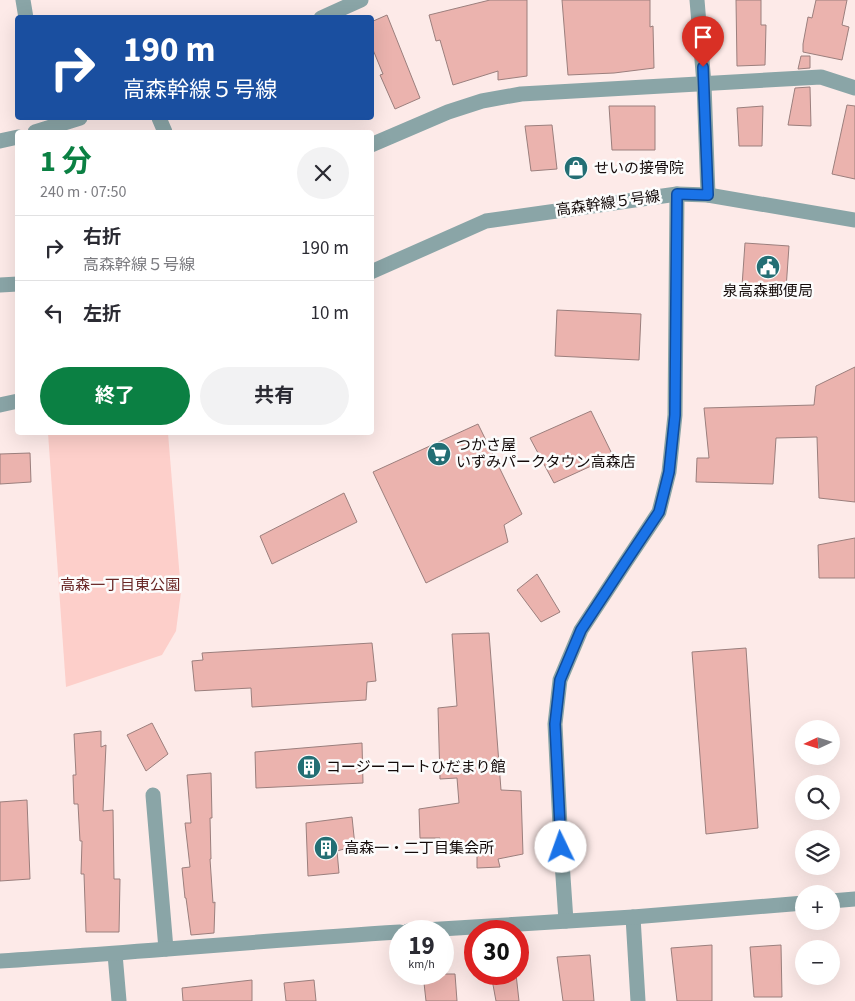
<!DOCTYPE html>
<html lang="ja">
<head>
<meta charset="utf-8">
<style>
	:root { --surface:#fff; --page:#f2f2f3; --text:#2b2b33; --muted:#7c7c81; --line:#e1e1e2; --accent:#0b8043 }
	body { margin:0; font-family:"Source Sans 3","Noto Sans JP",sans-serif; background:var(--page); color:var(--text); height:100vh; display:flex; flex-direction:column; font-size:19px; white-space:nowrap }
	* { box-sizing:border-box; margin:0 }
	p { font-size:16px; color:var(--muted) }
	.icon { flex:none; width:28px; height:28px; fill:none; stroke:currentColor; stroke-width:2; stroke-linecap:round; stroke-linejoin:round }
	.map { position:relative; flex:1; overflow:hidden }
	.side { position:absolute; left:15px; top:130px; width:359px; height:305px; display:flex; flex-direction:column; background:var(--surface); border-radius:5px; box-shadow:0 5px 20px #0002 }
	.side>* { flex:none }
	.top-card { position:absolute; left:15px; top:15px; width:359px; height:105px; border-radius:5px; box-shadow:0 5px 20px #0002; background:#1a4fa0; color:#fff; overflow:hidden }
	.needle { width:32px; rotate:266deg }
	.fabs { position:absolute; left:795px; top:720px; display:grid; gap:10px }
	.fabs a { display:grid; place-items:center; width:45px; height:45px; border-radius:50%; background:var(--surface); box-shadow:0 5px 20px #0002; font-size:25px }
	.speed { position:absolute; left:389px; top:920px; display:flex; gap:10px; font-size:25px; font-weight:700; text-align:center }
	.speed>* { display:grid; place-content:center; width:65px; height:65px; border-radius:50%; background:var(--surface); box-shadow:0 5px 20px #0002; line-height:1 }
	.speed small { font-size:12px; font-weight:400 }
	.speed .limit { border:8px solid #d22; background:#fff; color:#111 }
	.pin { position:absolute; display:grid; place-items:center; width:42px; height:42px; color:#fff; margin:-51px -21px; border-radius:50% 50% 50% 0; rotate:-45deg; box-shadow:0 0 5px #0007 }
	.pin .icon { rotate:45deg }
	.me { position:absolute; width:55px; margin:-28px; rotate:357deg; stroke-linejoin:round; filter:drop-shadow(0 0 4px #0008) }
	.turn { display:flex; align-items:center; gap:18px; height:105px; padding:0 25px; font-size:22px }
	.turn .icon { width:65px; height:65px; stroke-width:2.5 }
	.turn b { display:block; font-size:35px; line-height:42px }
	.round { display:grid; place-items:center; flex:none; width:52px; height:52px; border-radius:26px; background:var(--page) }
	.headline { display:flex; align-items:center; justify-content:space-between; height:85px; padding:0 25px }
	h1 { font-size:30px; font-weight:700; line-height:38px; color:var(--accent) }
	.action { display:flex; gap:10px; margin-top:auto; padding:10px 25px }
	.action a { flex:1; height:58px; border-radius:30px; background:var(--accent); color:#fff; font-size:20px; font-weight:700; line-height:58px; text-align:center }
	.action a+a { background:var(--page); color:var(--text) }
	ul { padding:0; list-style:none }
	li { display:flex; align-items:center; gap:15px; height:65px; padding:0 25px; border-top:1px solid var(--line) }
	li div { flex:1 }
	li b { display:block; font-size:19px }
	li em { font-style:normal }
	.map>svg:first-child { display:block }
	.green { fill:#fdcfca }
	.building { fill:#ebb3ae; stroke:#9b7f7d }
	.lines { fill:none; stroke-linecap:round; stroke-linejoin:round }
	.minor { stroke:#8aa5a7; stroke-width:15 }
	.tertiary { stroke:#8aa5a7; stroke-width:15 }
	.route-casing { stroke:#114b97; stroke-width:12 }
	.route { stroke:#1a73e8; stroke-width:9 }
	.labels { text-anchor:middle; stroke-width:5; stroke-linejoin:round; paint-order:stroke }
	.poi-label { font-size:15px; fill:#130a09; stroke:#fcfcfc; text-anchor:start }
	.street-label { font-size:15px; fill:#130a09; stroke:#fcfcfc }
	.park-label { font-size:15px; fill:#682523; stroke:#fcfcfc }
</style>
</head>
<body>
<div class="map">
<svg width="855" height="1001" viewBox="0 0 855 1001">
	<rect width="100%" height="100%" fill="#fdeae8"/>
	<polygon class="green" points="48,433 168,433 181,592 176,631 162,655 66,687"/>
	<g class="building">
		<polygon points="490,0 527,0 527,76 498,80 498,71 453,85 440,40 436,41 429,15"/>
		<polygon points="562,0 650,0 650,27 653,26 654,68 614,73 568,75"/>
		<polygon points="736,0 761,0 761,25 766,25 765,65 737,66"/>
		<polygon points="816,0 847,0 842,25 849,27 842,60 803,52 803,44 808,17 812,18"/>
		<polygon points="387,15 420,98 395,109 380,75 383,74 371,45 371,22"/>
		<polygon points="801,56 810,56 810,68 798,69"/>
		<polygon points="810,87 811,126 788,125 795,88"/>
		<polygon points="847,105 855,106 855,179 832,174"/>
		<polygon points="609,106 655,106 655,150 612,150"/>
		<polygon points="763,106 762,146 739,146 737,108"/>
		<polygon points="552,125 557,169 531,171 525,126"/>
		<polygon points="745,243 789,246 786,289 742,286"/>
		<polygon points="557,310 641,314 639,360 555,356"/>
		<polygon points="855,367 855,502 819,498 817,437 776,438 773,484 696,482 697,458 709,458 704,408 814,405 816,386"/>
		<polygon points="591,411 613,456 554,483 530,438"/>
		<polygon points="478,424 522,514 504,525 508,542 426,583 373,472"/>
		<polygon points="30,453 31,482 0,484 0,454"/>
		<polygon points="344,493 357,522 272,564 260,536"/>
		<polygon points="855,538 855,578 819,578 818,545"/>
		<polygon points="537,574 560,612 541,622 517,590"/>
		<polygon points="489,633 501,790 521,791 523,854 498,859 500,867 477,868 477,852 472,852 471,844 441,848 440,838 420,838 419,809 459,803 457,778 440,779 438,708 457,706 452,634"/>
		<polygon points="372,643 376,681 367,682 366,700 252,707 251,688 195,691 192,661 203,660 202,653"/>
		<polygon points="746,648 758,828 706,834 692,652"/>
		<polygon points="152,723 168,754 146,771 127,735"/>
		<polygon points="101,731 101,747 106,745 103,811 113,810 114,879 120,879 119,932 86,932 84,874 81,874 82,841 80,841 78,804 74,804 73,775 76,775 74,734"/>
		<polygon points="362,743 363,783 256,788 255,752"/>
		<polygon points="211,773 212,818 210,818 211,859 210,859 213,903 215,902 214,933 191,935 186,898 185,898 182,868 190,867 185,823 191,823 187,775"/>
		<polygon points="27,800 30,879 0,881 0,802"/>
		<polygon points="352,817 355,846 337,851 339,873 308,876 306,823"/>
		<polygon points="712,945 712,1001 677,1001 671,948"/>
		<polygon points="781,945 782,997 754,997 750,947"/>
		<polygon points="590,955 594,1001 563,1001 557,957"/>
		<polygon points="423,974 455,974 457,1001 426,1001"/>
		<polygon points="491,974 516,974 519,1001 496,1001"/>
		<polygon points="252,980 252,1001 183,1001 182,988"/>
		<polygon points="314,980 316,1001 286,1001 284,983"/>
	</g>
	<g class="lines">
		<g class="minor">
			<polyline points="23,0 26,18"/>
			<polyline points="697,0 704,84 708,195"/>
			<polyline points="321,18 361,0"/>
			<polyline points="159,118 165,132"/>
			<polyline points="35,132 80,118"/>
			<polyline points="0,141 18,137"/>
			<polyline points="371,145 448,112 482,101 521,94 821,77 855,88"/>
			<polyline points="0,285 18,284"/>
			<polyline points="153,795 166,949"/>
			<polyline points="633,917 638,1001"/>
			<polyline points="566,921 561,847 555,724 560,680 581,630 625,563 659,512 669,472 675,415 677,194"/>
			<polyline points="115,954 119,1001"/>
		</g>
		<g class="tertiary">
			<polyline points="371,272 486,221 677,194 708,195 855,220"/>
			<polyline points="0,405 18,401"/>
			<polyline points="831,901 855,899"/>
			<polyline points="408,931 633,917 804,903"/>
			<path d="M0,961C133,953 267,940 400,932"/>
		</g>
	</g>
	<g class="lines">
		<g class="route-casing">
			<polyline id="route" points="561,847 555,724 560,680 581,630 625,563 659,512 669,472 675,415 677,194 708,195 703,67"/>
		</g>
		<use href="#route" class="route"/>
	</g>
	<defs>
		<g id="shop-disc" transform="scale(1.25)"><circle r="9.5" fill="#236e74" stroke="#fcfcfc"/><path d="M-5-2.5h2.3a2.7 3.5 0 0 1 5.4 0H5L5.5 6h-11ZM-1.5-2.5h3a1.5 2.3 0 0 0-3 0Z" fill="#fff"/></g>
		<g id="civic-disc" transform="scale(1.25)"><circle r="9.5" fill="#236e74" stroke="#fcfcfc"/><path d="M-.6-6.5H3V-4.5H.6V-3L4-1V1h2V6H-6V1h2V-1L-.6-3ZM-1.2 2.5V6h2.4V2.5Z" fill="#fff"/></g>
		<g id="supermarket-disc" transform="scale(1.25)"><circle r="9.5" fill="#236e74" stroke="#fcfcfc"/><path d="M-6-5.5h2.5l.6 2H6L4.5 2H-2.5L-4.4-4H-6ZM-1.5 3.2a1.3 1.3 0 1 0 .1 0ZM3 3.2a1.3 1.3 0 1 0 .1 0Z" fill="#fff"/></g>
		<g id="building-disc" transform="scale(1.25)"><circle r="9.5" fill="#236e74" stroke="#fcfcfc"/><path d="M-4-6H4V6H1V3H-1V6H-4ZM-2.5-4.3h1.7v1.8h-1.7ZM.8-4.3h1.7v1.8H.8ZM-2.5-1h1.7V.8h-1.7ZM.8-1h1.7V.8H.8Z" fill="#fff"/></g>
	</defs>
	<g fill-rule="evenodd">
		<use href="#shop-disc" x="576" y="168"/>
		<use href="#civic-disc" x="768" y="267"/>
		<use href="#supermarket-disc" x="439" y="454"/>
		<use href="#building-disc" x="309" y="767"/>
		<use href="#building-disc" x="326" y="848"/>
	</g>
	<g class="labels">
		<g class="poi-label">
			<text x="594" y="173">せいの接骨院</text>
			<text x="768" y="296" text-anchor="middle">泉高森郵便局</text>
			<text x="456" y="450">つかさ屋<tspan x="456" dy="17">いずみパークタウン高森店</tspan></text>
			<text x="326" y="772">コージーコートひだまり館</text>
			<text x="344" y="853">高森一・二丁目集会所</text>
		</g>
		<g class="street-label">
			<text transform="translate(608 203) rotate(-8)" y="5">高森幹線５号線</text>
		</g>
		<g class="park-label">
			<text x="120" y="590">高森一丁目東公園</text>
		</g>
	</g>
</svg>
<div class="fabs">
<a><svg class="needle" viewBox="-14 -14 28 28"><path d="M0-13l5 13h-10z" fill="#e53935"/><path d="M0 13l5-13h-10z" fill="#7c7c81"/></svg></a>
<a><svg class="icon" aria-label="search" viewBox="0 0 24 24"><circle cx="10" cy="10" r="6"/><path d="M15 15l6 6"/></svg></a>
<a><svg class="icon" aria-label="layers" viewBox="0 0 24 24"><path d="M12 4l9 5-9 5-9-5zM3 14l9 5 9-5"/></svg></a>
<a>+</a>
<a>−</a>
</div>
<div class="speed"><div>19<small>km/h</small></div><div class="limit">30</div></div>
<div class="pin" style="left:703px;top:67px;background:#d93025"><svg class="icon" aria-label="arrive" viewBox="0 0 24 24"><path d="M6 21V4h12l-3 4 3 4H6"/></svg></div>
<svg class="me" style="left:561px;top:847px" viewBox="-20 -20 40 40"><circle r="19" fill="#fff"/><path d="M0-13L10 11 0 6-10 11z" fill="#1a73e8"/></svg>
<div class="top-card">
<div class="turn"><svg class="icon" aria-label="right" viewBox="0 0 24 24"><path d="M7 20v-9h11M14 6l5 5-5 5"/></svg><div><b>190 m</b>高森幹線５号線</div></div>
</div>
<section class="side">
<div class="headline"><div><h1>1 分</h1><p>240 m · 07:50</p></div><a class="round"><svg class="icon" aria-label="close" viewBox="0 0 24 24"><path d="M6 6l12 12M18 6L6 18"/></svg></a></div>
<ul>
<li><svg class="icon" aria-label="right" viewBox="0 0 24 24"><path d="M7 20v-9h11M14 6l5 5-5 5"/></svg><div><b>右折</b><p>高森幹線５号線</p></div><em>190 m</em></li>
<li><svg class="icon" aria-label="left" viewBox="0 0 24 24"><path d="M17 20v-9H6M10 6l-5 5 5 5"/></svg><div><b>左折</b></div><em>10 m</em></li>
</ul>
<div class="action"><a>終了</a><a>共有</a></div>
</section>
</div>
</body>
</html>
